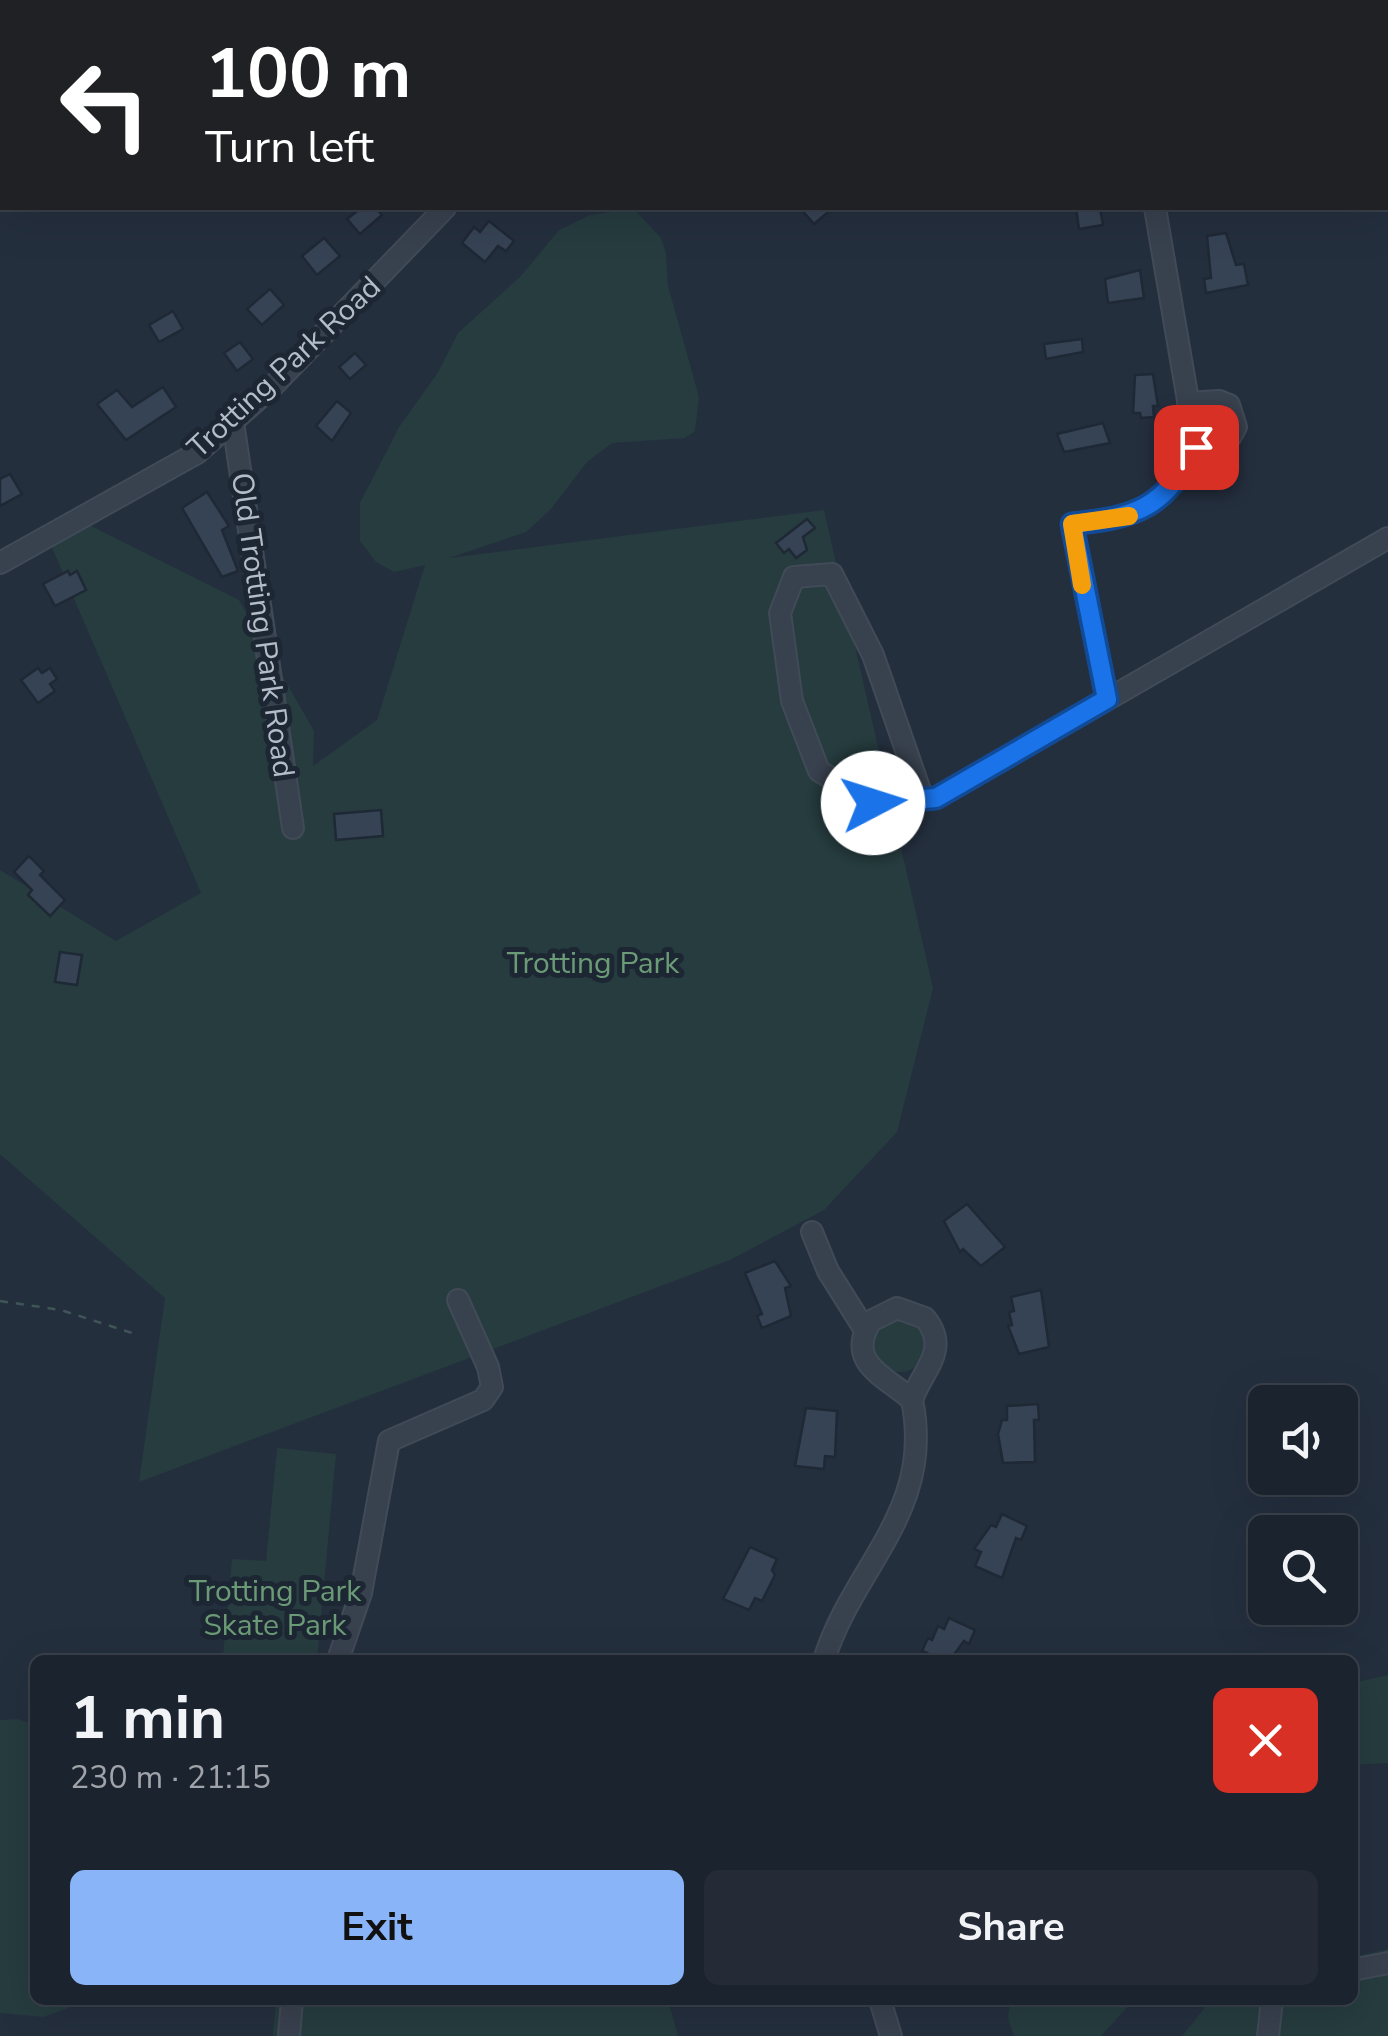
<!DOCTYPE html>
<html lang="en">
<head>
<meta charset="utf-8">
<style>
	:root { --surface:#1b232e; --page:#242b36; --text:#f1f3f6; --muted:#a0a4aa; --line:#39404a; --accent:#8ab4f8 }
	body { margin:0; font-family:"Nunito Sans",sans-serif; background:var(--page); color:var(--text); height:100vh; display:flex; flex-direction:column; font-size:38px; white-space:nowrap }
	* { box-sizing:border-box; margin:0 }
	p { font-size:32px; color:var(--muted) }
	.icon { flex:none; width:55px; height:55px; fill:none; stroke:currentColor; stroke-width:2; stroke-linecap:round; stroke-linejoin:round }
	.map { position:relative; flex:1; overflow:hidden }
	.panel { position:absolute; left:30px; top:1655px; width:1328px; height:350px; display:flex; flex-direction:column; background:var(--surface); border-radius:15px; box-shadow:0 10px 40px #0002,0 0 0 2px var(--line) }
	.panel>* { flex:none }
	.banner { position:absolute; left:0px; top:0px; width:1390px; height:210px; box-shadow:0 10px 40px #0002,0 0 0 2px var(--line); background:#202124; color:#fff; overflow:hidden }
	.buttons { position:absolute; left:1248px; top:1385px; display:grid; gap:20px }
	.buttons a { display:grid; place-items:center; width:110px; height:110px; border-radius:15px; background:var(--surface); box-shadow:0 10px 40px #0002,0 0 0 2px var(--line); font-size:50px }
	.pin { position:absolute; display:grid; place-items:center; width:85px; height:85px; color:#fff; margin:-42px; border-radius:20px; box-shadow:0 5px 15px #0006 }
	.me { position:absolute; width:110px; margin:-55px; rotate:85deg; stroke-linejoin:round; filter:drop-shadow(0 0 8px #0008) }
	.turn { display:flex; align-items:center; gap:35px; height:210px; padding:0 40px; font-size:45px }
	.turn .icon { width:130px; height:130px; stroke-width:2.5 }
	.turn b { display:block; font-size:70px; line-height:85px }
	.round { display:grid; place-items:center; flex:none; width:105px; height:105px; border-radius:15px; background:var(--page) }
	.summary { display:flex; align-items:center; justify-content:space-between; height:170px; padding:0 40px }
	h1 { font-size:60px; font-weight:700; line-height:75px }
	.action { display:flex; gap:20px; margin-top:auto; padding:20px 40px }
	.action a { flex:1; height:115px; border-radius:15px; background:var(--accent); color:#111; font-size:40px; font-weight:700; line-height:115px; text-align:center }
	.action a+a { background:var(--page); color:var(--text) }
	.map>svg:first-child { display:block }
	.green { fill:#263c3f }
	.building { fill:#364354; stroke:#1f2835; stroke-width:2.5 }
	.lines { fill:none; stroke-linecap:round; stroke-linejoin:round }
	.minor-casing { stroke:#414a57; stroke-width:24 }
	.path { stroke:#3f5557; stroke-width:2.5; stroke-dasharray:8 8; stroke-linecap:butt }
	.minor { stroke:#38414e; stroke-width:20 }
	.route-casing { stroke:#114b97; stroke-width:25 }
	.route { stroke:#1a73e8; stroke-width:18 }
	.slow { stroke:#f59e0b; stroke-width:18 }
	.labels { text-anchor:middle; stroke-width:10; stroke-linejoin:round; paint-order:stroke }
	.street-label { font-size:30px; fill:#b4bcc9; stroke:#1d2633 }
	.park-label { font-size:30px; fill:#6b9a76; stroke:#1d2633 }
</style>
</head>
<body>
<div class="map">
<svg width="1388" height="2036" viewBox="0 0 1388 2036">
	<rect width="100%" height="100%" fill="#242f3e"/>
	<g class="green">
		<polygon points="634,209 661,238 666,253 668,286 699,397 695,431 685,438 612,443 587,462 550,510 526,532 449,558 824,510 933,988 897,1132 824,1210 730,1260 139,1482 165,1298 0,1154 0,870 116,941 201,893 47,536 83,522 239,600 314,731 313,766 377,720 425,565 394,572 376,562 360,541 360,503 399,427 437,374 458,333 520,277 559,230 590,215"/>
		<circle cx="900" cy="1345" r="27"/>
		<polygon points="277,1448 336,1454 317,1660 223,1656 232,1559 266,1561"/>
		<polygon points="1388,1675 1388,1763 1353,1765 1353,1683"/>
		<polygon points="17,1719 35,1725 35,2000 90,2000 44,2017 0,2013 0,1720"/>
		<polygon points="1388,1949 1388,2036 1182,2036 1211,2000 1352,2000 1353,1957"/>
		<polygon points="276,2000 668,2000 678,2036 273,2036"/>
		<polygon points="1010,2000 1134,2000 1101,2036 1014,2036 1008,2018"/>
	</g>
	<g class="building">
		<polygon points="361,208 376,208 382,215 360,234 347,219"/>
		<polygon points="800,208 833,208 814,224"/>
		<polygon points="1076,208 1100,208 1103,225 1079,229"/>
		<polygon points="489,221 514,241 506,251 498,246 485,262 462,243 474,227 480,232"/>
		<polygon points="1226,233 1236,265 1244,264 1248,285 1206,293 1204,279 1211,278 1207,236"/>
		<polygon points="324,238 340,256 317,275 302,256"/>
		<polygon points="1140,270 1144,298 1108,303 1105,279"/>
		<polygon points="270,289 284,305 262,325 247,309"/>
		<polygon points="173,311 183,329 159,342 149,325"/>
		<polygon points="1082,339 1083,352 1046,359 1044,344"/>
		<polygon points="240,342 253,359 237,371 224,353"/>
		<polygon points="355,353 366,365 350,379 339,367"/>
		<polygon points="1153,374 1158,406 1153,406 1154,417 1141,418 1140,413 1133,413 1135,375"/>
		<polygon points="163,387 176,407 126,440 97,404 117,390 132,407"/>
		<polygon points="337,401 351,413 332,441 316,426"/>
		<polygon points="1103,423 1110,443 1064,452 1057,434"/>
		<polygon points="10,474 22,494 0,506 0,479"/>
		<polygon points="207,492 229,526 222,530 238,571 222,577 182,508"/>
		<polygon points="807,519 815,528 803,537 807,550 796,558 789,549 784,553 776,543"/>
		<polygon points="68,571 70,575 77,571 86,590 55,606 43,584"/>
		<polygon points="38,668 42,673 50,668 57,679 50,684 55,691 38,703 21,680"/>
		<polygon points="381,810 383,836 336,840 334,814"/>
		<polygon points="29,856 44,871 40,875 65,900 50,916 28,895 32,890 14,872"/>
		<polygon points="60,952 82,955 77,985 55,982"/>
		<polygon points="967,1204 1005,1247 981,1266 963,1249 960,1252 944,1221"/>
		<polygon points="775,1261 791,1286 785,1288 791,1316 762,1328 757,1316 762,1314 745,1273"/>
		<polygon points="1041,1290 1049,1347 1019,1354 1008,1326 1012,1325 1009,1312 1014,1311 1011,1297"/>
		<polygon points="1038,1404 1039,1420 1034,1420 1035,1462 1003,1463 998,1434 1002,1420 1007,1420 1007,1406"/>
		<polygon points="806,1408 837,1411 835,1457 825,1456 824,1469 795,1466"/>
		<polygon points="1002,1514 1027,1526 1021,1540 1016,1538 1002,1578 975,1566 981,1552 974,1549 991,1525 996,1527"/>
		<polygon points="750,1547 777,1559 772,1570 775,1575 762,1601 755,1598 749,1610 723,1599"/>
		<polygon points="949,1618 975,1630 969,1644 964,1641 950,1660 924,1660 927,1653 922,1651 928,1638 932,1640 938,1626 944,1629"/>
	</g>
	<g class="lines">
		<g class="minor-casing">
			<g id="minor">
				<polyline points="333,0 333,2"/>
				<polyline points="380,0 380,2"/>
				<polyline points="450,0 450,2"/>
				<polyline points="659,0 663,2"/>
				<polyline points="987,0 988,2"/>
				<polyline points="1119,0 1119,2"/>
				<polyline points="607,2 609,0"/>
				<polyline points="1188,403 1219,401 1229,405 1236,427 1231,436 1196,447"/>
				<polyline points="233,422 293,828"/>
				<polyline points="0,563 197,453 273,386 445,208"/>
				<path d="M1107,699L1072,524C1138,517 1164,508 1196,447L1155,208"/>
				<polyline points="923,799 873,655 832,574 794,577 780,613 792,701 819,771 873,803 936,798 1388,538"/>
				<polyline points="812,1232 828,1271 865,1330"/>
				<path d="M897,1308L925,1318C951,1350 922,1370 912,1400C887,1377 844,1363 871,1321Z"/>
				<polyline points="338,1660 361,1593 389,1441 483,1400 492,1387 488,1367 458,1300"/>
				<path d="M824,1660C853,1566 935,1511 912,1400"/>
				<polyline points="1352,1970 1388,1963"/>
				<polyline points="880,2000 891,2036"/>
				<polyline points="289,2036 292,2000"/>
				<polyline points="1268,2036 1272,2000"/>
			</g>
		</g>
		<polyline class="path" points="0,1301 61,1310 132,1333"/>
		<use href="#minor" class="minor"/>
	</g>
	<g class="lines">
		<g class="route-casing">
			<path id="route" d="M873,803L936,798L1107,699L1072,524C1138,517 1164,508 1196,447"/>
		</g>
		<use href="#route" class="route"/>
		<polyline class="slow" points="1082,585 1072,524 1129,516"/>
	</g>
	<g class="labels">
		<g class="street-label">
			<text transform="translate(284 367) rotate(-43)" y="10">Trotting Park Road</text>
			<text transform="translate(263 625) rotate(82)" y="10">Old Trotting Park Road</text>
		</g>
		<g class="park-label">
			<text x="593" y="973">Trotting Park</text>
			<text x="275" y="1601">Trotting Park<tspan x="275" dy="34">Skate Park</tspan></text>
		</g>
	</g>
</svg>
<div class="buttons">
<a><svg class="icon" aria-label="sound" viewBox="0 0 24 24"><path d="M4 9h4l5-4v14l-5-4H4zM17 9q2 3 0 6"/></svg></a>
<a><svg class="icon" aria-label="search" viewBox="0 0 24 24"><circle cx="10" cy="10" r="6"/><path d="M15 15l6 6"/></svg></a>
</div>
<div class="pin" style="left:1196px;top:447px;background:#d93025"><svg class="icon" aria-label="arrive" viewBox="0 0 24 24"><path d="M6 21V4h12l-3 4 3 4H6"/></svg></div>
<svg class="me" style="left:873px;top:803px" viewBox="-20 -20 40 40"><circle r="19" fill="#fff"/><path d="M0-13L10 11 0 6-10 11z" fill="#1a73e8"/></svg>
<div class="banner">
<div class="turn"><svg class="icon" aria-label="left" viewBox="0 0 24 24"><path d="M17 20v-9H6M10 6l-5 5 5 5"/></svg><div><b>100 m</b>Turn left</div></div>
</div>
<section class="panel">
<div class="summary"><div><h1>1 min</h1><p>230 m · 21:15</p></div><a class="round" style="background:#d93025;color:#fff"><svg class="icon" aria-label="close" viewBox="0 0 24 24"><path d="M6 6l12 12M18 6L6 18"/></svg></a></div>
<div class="action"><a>Exit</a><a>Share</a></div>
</section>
</div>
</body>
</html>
